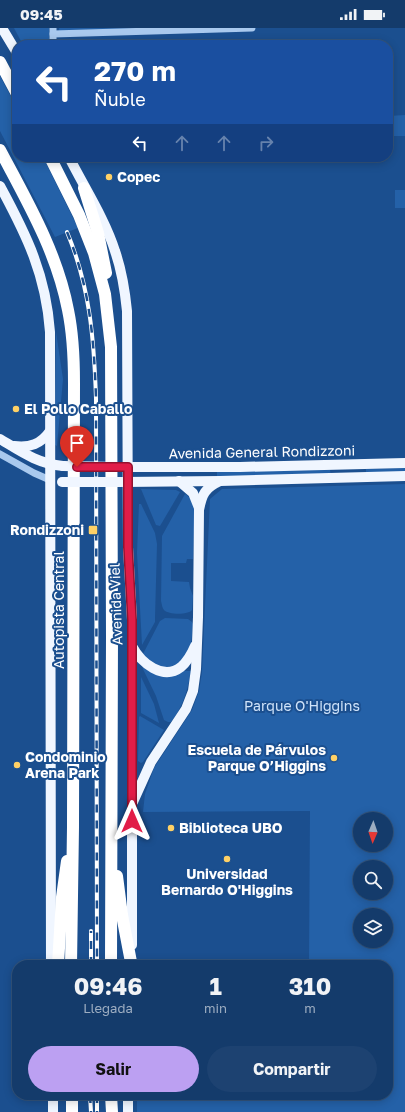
<!DOCTYPE html>
<html lang="es">
<head>
<meta charset="utf-8">
<style>
	:root { --surface:#143b6b; --page:#1d4271; --text:#f1f3f6; --muted:#9dadc1; --line:#33557e; --accent:#bca0f2 }
	body { margin:0; font-family:"Golos Text",sans-serif; background:var(--page); color:var(--text); height:100vh; display:flex; flex-direction:column; font-size:15px; white-space:nowrap }
	* { box-sizing:border-box; margin:0 }
	p { font-size:13px; color:var(--muted) }
	.icon { flex:none; width:22px; height:22px; fill:none; stroke:currentColor; stroke-width:2; stroke-linecap:round; stroke-linejoin:round }
	.map { position:relative; flex:1; overflow:hidden }
	.side { position:absolute; left:12px; top:932px; width:381px; height:140px; display:flex; flex-direction:column; background:var(--surface); border-radius:16px; box-shadow:0 2px 10px #0003,0 0 0 1px var(--line) }
	.side>* { flex:none }
	.guide { position:absolute; left:12px; top:12px; width:381px; height:122px; border-radius:16px; box-shadow:0 2px 10px #0003,0 0 0 1px var(--line); background:#1a4fa0; color:#fff; overflow:hidden }
	.needle { width:26px; rotate:182deg }
	.controls { position:absolute; left:353px; top:784px; display:grid; gap:8px }
	.controls a { display:grid; place-items:center; width:40px; height:40px; border-radius:50%; background:var(--surface); box-shadow:0 2px 10px #0003,0 0 0 1px var(--line); font-size:20px }
	.pin { position:absolute; display:grid; place-items:center; width:34px; height:34px; color:#fff; margin:-41px -17px; border-radius:50% 50% 50% 0; rotate:-45deg; box-shadow:0 0 4px #0007 }
	.pin .icon { rotate:45deg }
	.me { position:absolute; width:44px; margin:-22px; rotate:0deg; stroke-linejoin:round; filter:drop-shadow(0 0 3px #0008) }
	.turn { display:flex; align-items:center; gap:14px; height:84px; padding:0 16px; font-size:18px }
	.turn .icon { width:52px; height:52px; stroke-width:2.5 }
	.turn b { display:block; font-size:28px; line-height:34px }
	.lanes { display:flex; align-items:center; height:38px; padding:0 16px; background:#0003; justify-content:center; gap:20px; direction:ltr }
	.lanes .off { opacity:.35 }
	.eta { display:flex; justify-content:space-evenly; align-items:center; height:68px; text-align:center }
	.eta b { font-size:24px; font-weight:700; line-height:28px }
	.button { display:flex; gap:8px; margin-top:auto; padding:8px 16px }
	.button a { flex:1; height:46px; border-radius:24px; background:var(--accent); color:#111; font-size:16px; font-weight:700; line-height:46px; text-align:center }
	.button a+a { background:var(--page); color:var(--text) }
	.status { display:flex; justify-content:space-between; align-items:center; height:28px; padding:0 20px; background:var(--surface); direction:ltr }
	.status svg { height:11px; fill:currentColor }
	.map>svg:first-child { display:block }
	.green { fill:#2461a8; fill-rule:evenodd }
	.lines { fill:none; stroke-linecap:round; stroke-linejoin:round }
	.minor { stroke:#a9c9ee; stroke-width:7 }
	.major { stroke:#f0f6ff; stroke-width:10 }
	.highway { stroke:#fff; stroke-width:12 }
	.rail-casing { stroke:#fff; stroke-width:4 }
	.rail { stroke:#1b4f8f; stroke-width:2.5; stroke-dasharray:8; stroke-linecap:butt }
	.major-bridge { stroke:#f0f6ff; stroke-width:10 }
	.route-casing { stroke:#92132f; stroke-width:10 }
	.route { stroke:#e11d48; stroke-width:7 }
	.poi-dot { fill:#ffd166; stroke:#1b4f8f; stroke-width:1.5 }
	.labels { text-anchor:middle; stroke-width:4; stroke-linejoin:round; paint-order:stroke }
	.poi-label { font-size:14px; font-weight:bold; fill:#fff; stroke:#1b4f8f; text-anchor:start }
	.street-label { font-size:14px; fill:#fff; stroke:#1b4f8f }
	.park-label { font-size:14px; fill:#cfe3fa; stroke:#1b4f8f }
</style>
</head>
<body>
<div class="status"><b>09:45</b><svg viewBox="0 0 49 12"><path d="M0 12V9h3v3zM5 12V6h3v6zM10 12V3h3v9zM15 12V0h3v12zM26 1h20v11H26zM47 4h2v5h-2z"/></svg></div>
<div class="map">
<svg width="405" height="1084" viewBox="0 0 405 1084">
	<rect width="100%" height="100%" fill="#1b4f8f"/>
	<g class="green">
		<polygon points="14,0 49,0 49,17 23,17"/>
		<polygon points="59,0 184,0 59,4"/>
		<polygon points="0,48 17,80 17,129 43,129 78,200 55,209 0,103"/>
		<polygon points="405,87 405,108 388,108 388,88"/>
		<rect x="395" y="162" width="10" height="18"/>
		<polygon points="56,304 63,351 57,418 55,417"/>
		<polygon points="405,440 405,445 366,446 366,441"/>
		<polygon points="330,442 331,447 217,449 217,443"/>
		<path d="M405,456V1084H137V1067H388V937H309L310,783L143,784L145,766L154,740L192,682L199,663L202,644L210,471L222,461ZM360,791H386V817H360ZM360,839H386V865H360ZM360,887H386V913H360Z"/>
		<polygon points="141,461 176,462 180,464 160,498 156,497"/>
		<path d="M185,466L195,473L193,531H187L186,535H171V553L189,554L190,560L193,568L192,582C188,587 169,587 164,582C162,580 162,576 161,573L162,508Z"/>
		<polygon points="139,476 141,476 155,505 157,516 155,590 155,594 142,617 137,525"/>
		<path d="M165,590L188,591L192,594L193,596C192,604 192,614 190,621C181,643 156,645 143,626L160,593Z"/>
		<path d="M142,639L147,642L191,643C188,661 183,679 171,694H168L164,692L156,668Z"/>
		<polygon points="141,649 154,676 159,695 141,685"/>
		<polygon points="140,688 164,702 143,734 141,735 138,733 139,689"/>
	</g>
	<g class="lines">
		<g class="minor">
			<polyline points="53,0 53,17"/>
			<polyline points="53,6 252,0"/>
			<polyline points="0,426 34,445 50,452"/>
		</g>
		<g class="major">
			<polyline points="2,0 17,25"/>
			<path d="M69,129C84,159 105,191 115,223C122,243 125,263 127,283L128,519L132,592V917"/>
			<path d="M0,158C27,208 46,247 50,304L51,937"/>
			<path d="M0,411C20,423 38,436 63,438"/>
			<path d="M14,418C30,420 41,416 50,403"/>
			<polyline points="123,439 240,439 405,435"/>
			<polyline points="179,453 193,465 199,480"/>
			<polyline points="123,454 220,453 405,448"/>
			<path d="M132,618C141,635 163,653 181,639C188,633 192,625 195,618"/>
			<path d="M133,774L151,734L186,681L193,663L196,641L198,589L199,482C202,466 205,460 220,453"/>
			<polyline points="53,1084 53,1067"/>
			<polyline points="128,1084 128,1067"/>
		</g>
		<g class="highway">
			<polyline points="0,34 17,66"/>
			<path d="M0,122C27,173 57,224 68,282C73,306 74,330 74,355L73,799L71,937"/>
			<polyline points="50,129 79,187 94,225 105,266 111,319 112,608 111,937"/>
			<polyline points="84,160 98,205 106,245"/>
			<polyline points="117,848 122,887 131,934"/>
			<polyline points="58,937 62,869 67,833"/>
			<polyline points="72,1067 72,1084"/>
			<polyline points="111,1067 112,1084"/>
		</g>
		<g class="rail-casing">
			<g id="rail">
				<path d="M67,204C90,259 94,311 96,370L97,937"/>
				<polyline points="91,937 91,903"/>
				<polyline points="90,1067 91,1084"/>
				<polyline points="97,1067 97,1084"/>
			</g>
		</g>
		<use href="#rail" class="rail"/>
		<g class="major-bridge">
			<polyline points="63,438 120,439"/>
			<polyline points="62,454 121,454"/>
		</g>
	</g>
	<g class="lines">
		<g class="route-casing">
			<polyline id="route" points="77,439 128,439 128,519 132,592 132,793"/>
		</g>
		<use href="#route" class="route"/>
	</g>
	<g class="poi-dot">
		<circle cx="109" cy="149" r="4"/>
		<circle cx="16" cy="381" r="4"/>
		<rect x="88" y="497" width="10" height="10" rx="2"/>
		<circle cx="334" cy="730" r="4"/>
		<circle cx="17" cy="737" r="4"/>
		<circle cx="171" cy="800" r="4"/>
		<circle cx="227" cy="831" r="4"/>
	</g>
	<g class="labels">
		<g class="poi-label">
			<text x="117" y="154">Copec</text>
			<text x="24" y="386">El Pollo Caballo</text>
			<text x="84" y="507" text-anchor="end">Rondizzoni</text>
			<text x="326" y="727" text-anchor="end">Escuela de Párvulos<tspan x="326" dy="16">Parque O’Higgins</tspan></text>
			<text x="25" y="734">Condominio<tspan x="25" dy="16">Arena Park</tspan></text>
			<text x="179" y="805">Biblioteca UBO</text>
			<text x="227" y="851" text-anchor="middle">Universidad<tspan x="227" dy="16">Bernardo O'Higgins</tspan></text>
		</g>
		<g class="street-label">
			<text transform="translate(262 424) rotate(-1)" y="5">Avenida General Rondizzoni</text>
			<text transform="translate(116 576) rotate(-92)" y="5">Avenida Viel</text>
			<text transform="translate(59 582) rotate(-90)" y="5">Autopista Central</text>
		</g>
		<g class="park-label">
			<text x="302" y="683">Parque O'Higgins</text>
		</g>
	</g>
</svg>
<div class="controls">
<a><svg class="needle" viewBox="-14 -14 28 28"><path d="M0-13l5 13h-10z" fill="#e53935"/><path d="M0 13l5-13h-10z" fill="#9dadc1"/></svg></a>
<a><svg class="icon" aria-label="search" viewBox="0 0 24 24"><circle cx="10" cy="10" r="6"/><path d="M15 15l6 6"/></svg></a>
<a><svg class="icon" aria-label="layers" viewBox="0 0 24 24"><path d="M12 4l9 5-9 5-9-5zM3 14l9 5 9-5"/></svg></a>
</div>
<div class="pin" style="left:77px;top:439px;background:#d93025"><svg class="icon" aria-label="arrive" viewBox="0 0 24 24"><path d="M6 21V4h12l-3 4 3 4H6"/></svg></div>
<svg class="me" style="left:132px;top:793px" viewBox="-20 -20 40 40"><path d="M0-17L14 15 0 8-14 15z" fill="#e11d48" stroke="#fff" stroke-width="4"/></svg>
<div class="guide">
<div class="turn"><svg class="icon" aria-label="left" viewBox="0 0 24 24"><path d="M17 20v-9H6M10 6l-5 5 5 5"/></svg><div><b>270 m</b>Ñuble</div></div>
<div class="lanes"><svg class="icon" aria-label="left" viewBox="0 0 24 24"><path d="M17 20v-9H6M10 6l-5 5 5 5"/></svg><svg class="icon off" aria-label="ahead" viewBox="0 0 24 24"><path d="M12 20V5M6 11l6-6 6 6"/></svg><svg class="icon off" aria-label="ahead" viewBox="0 0 24 24"><path d="M12 20V5M6 11l6-6 6 6"/></svg><svg class="icon off" aria-label="right" viewBox="0 0 24 24"><path d="M7 20v-9h11M14 6l5 5-5 5"/></svg></div>
</div>
<section class="side">
<div class="eta">
<div><b>09:46</b><p>Llegada</p></div>
<div><b>1</b><p>min</p></div>
<div><b>310</b><p>m</p></div>
</div>
<div class="button"><a>Salir</a><a>Compartir</a></div>
</section>
</div>
</body>
</html>
